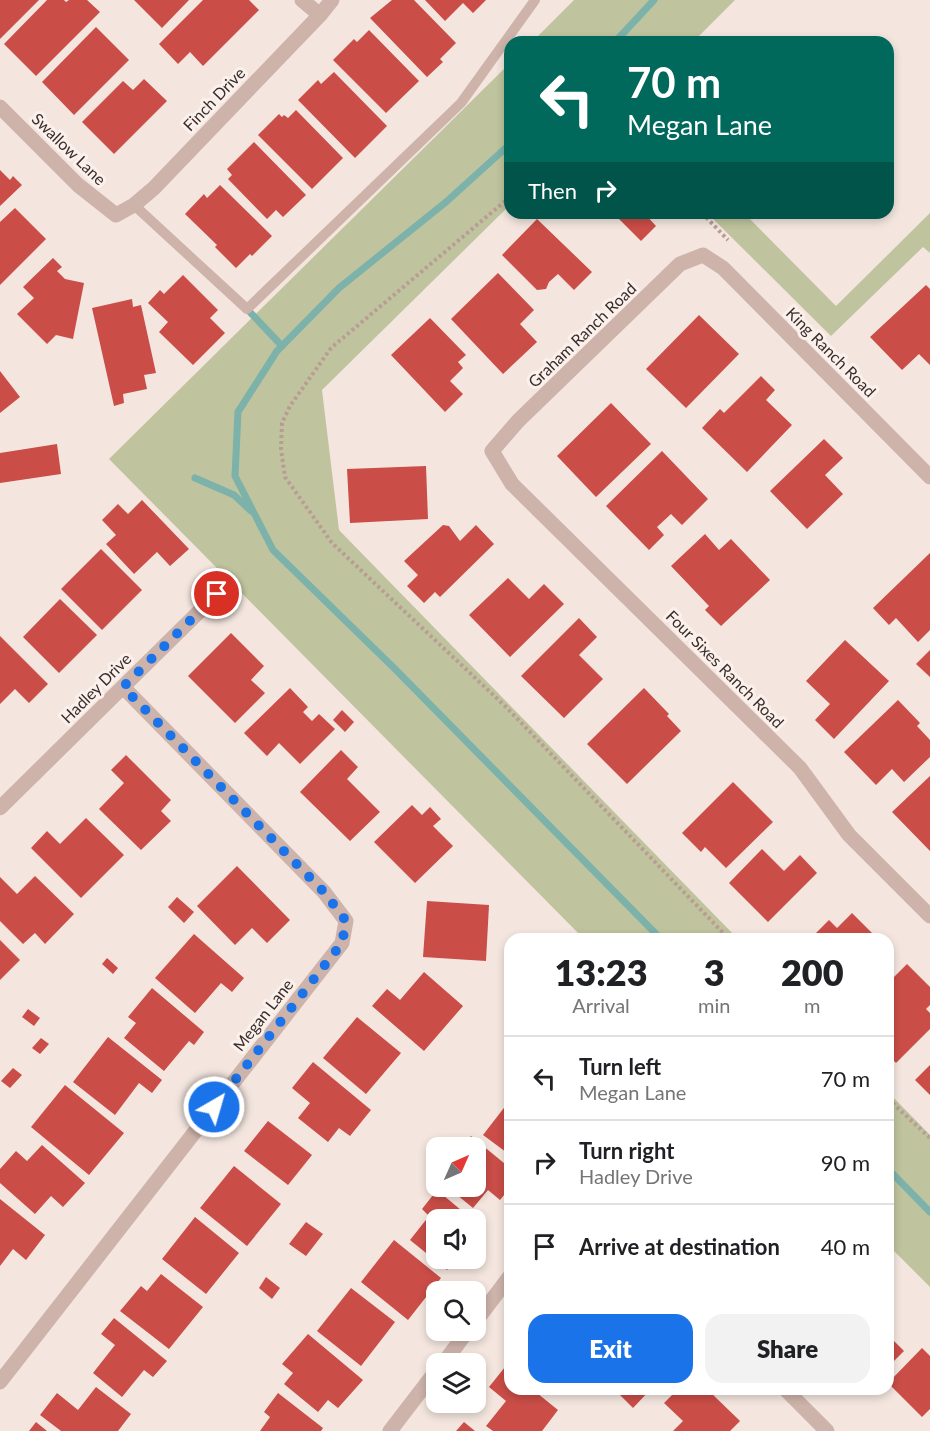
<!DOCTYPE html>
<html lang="en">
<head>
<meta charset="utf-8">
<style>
	:root { --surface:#fff; --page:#f2f2f2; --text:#202124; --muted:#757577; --line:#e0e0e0; --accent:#1a73e8 }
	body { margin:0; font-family:Lato,sans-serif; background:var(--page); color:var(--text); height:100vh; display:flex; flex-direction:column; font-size:22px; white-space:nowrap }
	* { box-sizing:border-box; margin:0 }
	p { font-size:20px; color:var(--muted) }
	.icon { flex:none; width:33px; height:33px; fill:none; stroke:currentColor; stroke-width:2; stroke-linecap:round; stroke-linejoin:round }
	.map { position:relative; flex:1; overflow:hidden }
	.sheet { position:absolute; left:504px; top:933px; width:390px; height:462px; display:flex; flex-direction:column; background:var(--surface); border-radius:18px; box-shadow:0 3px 9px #0003 }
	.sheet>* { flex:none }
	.hud { position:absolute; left:504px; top:36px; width:390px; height:183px; border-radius:18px; box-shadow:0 3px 9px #0003; background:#00695c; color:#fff; overflow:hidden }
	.needle { width:39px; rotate:45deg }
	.buttons { position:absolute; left:426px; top:1137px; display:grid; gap:12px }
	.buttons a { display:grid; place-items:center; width:60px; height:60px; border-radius:12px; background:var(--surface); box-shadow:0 3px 9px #0003; font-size:30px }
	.pin { position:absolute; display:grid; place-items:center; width:51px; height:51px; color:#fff; margin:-26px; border:3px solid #fff; border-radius:50%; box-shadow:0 2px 6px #0007 }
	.me { position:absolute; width:66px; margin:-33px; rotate:38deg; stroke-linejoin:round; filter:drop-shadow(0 0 4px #0008) }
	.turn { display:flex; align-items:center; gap:21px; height:126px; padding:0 24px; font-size:27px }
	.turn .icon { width:78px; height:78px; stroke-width:2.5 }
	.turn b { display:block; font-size:42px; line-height:51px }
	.then { display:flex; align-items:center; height:57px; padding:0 24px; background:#0003; gap:12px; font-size:22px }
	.eta { display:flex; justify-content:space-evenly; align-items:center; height:102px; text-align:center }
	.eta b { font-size:36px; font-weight:800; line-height:42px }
	.button { display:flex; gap:12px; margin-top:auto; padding:12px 24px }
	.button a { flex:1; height:69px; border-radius:18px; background:var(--accent); color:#fff; font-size:24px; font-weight:800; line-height:69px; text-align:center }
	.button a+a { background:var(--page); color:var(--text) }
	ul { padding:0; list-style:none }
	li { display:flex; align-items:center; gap:18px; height:84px; padding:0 24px; border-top:2px solid var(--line) }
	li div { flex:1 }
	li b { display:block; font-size:22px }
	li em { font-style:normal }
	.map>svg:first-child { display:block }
	.green { fill:#bfc49e }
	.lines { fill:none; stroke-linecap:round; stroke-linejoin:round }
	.stream { stroke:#7cb2aa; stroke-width:7 }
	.building { fill:#ca4d47 }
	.path { stroke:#b99c94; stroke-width:4; stroke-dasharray:3 3; stroke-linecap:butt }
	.lane { stroke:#cdb3aa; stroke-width:10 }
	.street { stroke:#cdb3aa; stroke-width:15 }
	.route { stroke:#1a73e8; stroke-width:10; stroke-dasharray:0 18 }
	.labels { text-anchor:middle; stroke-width:6; stroke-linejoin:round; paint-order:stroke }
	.street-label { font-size:16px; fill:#3a2c2a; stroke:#fbf1ec }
</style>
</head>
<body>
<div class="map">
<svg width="930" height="1431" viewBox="0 0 930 1431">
	<rect width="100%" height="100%" fill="#f4e6df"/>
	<g class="green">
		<polygon points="574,0 735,0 693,42 532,42"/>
		<polygon points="510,63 510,205 322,390 339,530 738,939 584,939 109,459"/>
		<polygon points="707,213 744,213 836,306 930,213 930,253 923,247 831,336"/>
		<polygon points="888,1092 930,1135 930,1287 888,1245"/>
	</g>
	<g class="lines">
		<g class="stream">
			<polyline points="615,42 654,0"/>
			<polyline points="510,144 446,202 339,288 277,351 238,412 235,476 273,550 395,669 661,939"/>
			<polyline points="247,309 282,346"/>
			<polyline points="195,478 234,495 251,511"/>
			<polyline points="888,1169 930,1212"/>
		</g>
	</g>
	<g class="building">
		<polygon points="0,0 39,0 0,39"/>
		<polygon points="47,0 64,0 66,2 69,0 87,0 100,12 36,76 4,44"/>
		<polygon points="134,0 189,0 162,28"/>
		<polygon points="203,0 249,0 259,10 203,66 190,52 178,64 159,44"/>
		<polygon points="392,0 414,0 456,43 440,59 443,62 427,77 370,18"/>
		<polygon points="425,0 486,0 473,13 463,3 445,21"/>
		<polygon points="96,27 129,60 74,115 42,82"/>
		<polygon points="369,30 419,81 386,113 333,60 354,39 357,42"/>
		<polygon points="334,72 387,126 355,158 298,100 318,80 321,84"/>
		<polygon points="144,79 167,101 114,154 82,122 123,81 133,90"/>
		<polygon points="296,110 343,158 312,189 258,135 279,114 282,117 284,115 288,118"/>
		<polygon points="254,142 306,195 283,217 276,210 267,219 228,179 232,175 227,169"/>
		<polygon points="0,170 10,180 13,176 22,185 0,206"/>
		<polygon points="220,185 272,236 252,256 250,254 236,268 215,247 217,245 185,214 204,194 207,198"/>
		<polygon points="15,208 46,239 0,285 0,222"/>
		<polygon points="613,213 644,213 656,226 641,241"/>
		<polygon points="537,219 592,272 574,290 558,274 549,282 546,289 537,290 502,255"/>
		<polygon points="53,258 62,267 57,271 65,279 84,283 73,339 56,335 47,344 17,314 34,298 23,287"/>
		<polygon points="498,273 534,310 520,324 537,342 503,374 451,319"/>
		<polygon points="183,275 218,310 210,318 225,333 193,365 159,332 168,322 148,303 160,290 164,294"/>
		<polygon points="926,285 930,289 930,365 919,354 902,370 870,337"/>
		<polygon points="132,299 133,307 141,305 156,373 144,375 147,389 123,394 124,403 114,406 92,308"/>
		<polygon points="699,315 739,354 686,408 646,369"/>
		<polygon points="430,318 466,355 458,362 463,368 450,381 463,394 445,412 391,355"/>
		<polygon points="0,371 20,397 0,413"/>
		<polygon points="761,376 775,390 766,400 792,425 747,472 702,428 720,409 724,413"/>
		<polygon points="611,403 651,444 596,497 557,456"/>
		<polygon points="824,439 843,458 825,475 843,494 807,529 770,491"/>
		<polygon points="57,444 61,474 0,483 0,453"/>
		<polygon points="662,451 708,499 682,525 671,514 657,527 664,535 649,550 606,506"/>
		<polygon points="426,466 428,519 350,523 347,469"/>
		<polygon points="142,500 189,549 170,566 157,552 134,574 106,544 116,535 102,520 118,504 128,514"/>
		<polygon points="443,525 449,526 460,541 476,525 494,544 440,597 435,592 424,603 407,586 418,575 404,561"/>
		<polygon points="705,534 719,550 731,539 770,580 721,626 705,610 709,606 671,566"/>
		<polygon points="101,549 142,590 102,630 61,589"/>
		<polygon points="930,553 930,630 918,642 896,618 889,625 873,608"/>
		<polygon points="508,578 529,599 544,584 564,604 510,657 469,615"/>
		<polygon points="60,599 97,635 59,673 23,637"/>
		<polygon points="579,618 597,637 579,655 603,679 564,718 521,676"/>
		<polygon points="231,633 264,666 251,680 265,693 235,723 188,676"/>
		<polygon points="0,636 48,684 29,703 15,689 0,704"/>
		<polygon points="845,640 889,681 834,739 815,720 830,704 806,681"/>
		<polygon points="930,650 930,677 916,664"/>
		<polygon points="290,688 308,707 303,712 312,721 319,714 335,729 300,764 279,743 267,756 244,733"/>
		<polygon points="644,688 669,714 667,716 681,731 627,784 587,744"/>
		<polygon points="898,700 920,723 917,726 930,740 930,757 904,782 892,769 876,785 844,752"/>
		<polygon points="342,710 354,722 345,732 333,720"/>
		<polygon points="341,750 358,767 347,779 380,812 350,841 300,792"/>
		<polygon points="126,755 171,800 161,811 171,821 141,850 99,809 124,783 111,770"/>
		<polygon points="930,776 930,851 892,812"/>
		<polygon points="733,782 773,822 726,868 705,847 701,852 682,833"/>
		<polygon points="412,805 422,815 430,807 441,819 433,826 453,846 415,883 374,842"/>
		<polygon points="86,818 124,855 81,898 31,848 47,831 60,844"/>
		<polygon points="762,849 784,871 800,855 817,873 768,922 729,883"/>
		<polygon points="237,866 290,920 267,943 252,928 235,945 197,906"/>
		<polygon points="35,876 74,914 45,944 35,933 23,944 0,921 0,877 17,894"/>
		<polygon points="177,897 194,912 184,923 168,907"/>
		<polygon points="427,901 489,905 486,961 423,957"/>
		<polygon points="852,913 878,939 810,939 829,920 837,928"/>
		<polygon points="194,934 244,978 232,992 221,983 195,1013 155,978"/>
		<polygon points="0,940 20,960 0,980"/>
		<polygon points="107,958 118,968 113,974 102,964"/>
		<polygon points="907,964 930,987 930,1005 926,1009 930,1013 930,1029 896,1063 888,1055 888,983"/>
		<polygon points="424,972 463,1006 424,1051 372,1006 387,989 400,1000"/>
		<polygon points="152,988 204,1032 194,1045 189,1041 164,1071 124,1038 136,1023 128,1017"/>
		<polygon points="28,1009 40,1018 34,1026 22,1017"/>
		<polygon points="357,1017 401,1053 366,1094 323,1058"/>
		<polygon points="108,1037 162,1080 152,1093 139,1083 115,1115 73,1082"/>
		<polygon points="41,1038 49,1044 40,1054 32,1048"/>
		<polygon points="313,1062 371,1110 350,1136 339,1128 328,1142 298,1118 310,1103 292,1088"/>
		<polygon points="930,1065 930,1095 915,1080"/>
		<polygon points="13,1068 22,1075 10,1088 1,1081"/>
		<polygon points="65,1085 124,1133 89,1175 31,1127"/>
		<polygon points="510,1100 510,1155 483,1135"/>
		<polygon points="268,1121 312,1155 288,1185 244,1151"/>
		<polygon points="471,1136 510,1168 510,1188 500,1200 488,1190 473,1208 446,1186 476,1186 476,1148 462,1148"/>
		<polygon points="42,1145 85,1183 63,1207 51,1196 35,1214 0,1183 0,1169 16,1151 27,1161"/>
		<polygon points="234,1166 281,1204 247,1246 200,1208"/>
		<polygon points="437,1190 473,1220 436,1220 436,1258 456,1258 447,1270 410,1240 429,1216 422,1209"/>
		<polygon points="0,1199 45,1235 26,1260 13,1249 0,1266"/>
		<polygon points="195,1217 239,1253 206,1294 162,1259"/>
		<polygon points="306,1222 323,1234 306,1256 289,1244"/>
		<polygon points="394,1240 441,1278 408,1320 361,1282"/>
		<polygon points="161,1274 203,1307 169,1349 120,1311 141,1286 147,1291"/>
		<polygon points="266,1277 280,1288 272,1299 259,1288"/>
		<polygon points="351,1288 395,1322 361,1366 317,1331"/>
		<polygon points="114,1318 167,1361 153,1377 144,1370 122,1397 93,1373 115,1345 101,1334"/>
		<polygon points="308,1334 363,1380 338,1408 328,1400 318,1412 284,1384 293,1373 282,1364"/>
		<polygon points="888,1335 904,1351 888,1367"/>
		<polygon points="922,1348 930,1356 930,1409 922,1417 888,1383"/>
		<polygon points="505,1367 510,1371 510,1389 532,1389 558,1410 542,1431 493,1431 486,1426 506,1401 489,1387"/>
		<polygon points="96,1387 131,1414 118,1431 61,1431 40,1415 57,1393 78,1410"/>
		<polygon points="614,1389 651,1389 633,1408"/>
		<polygon points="678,1389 707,1389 740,1421 730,1431 673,1431 683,1421 664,1403"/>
		<polygon points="278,1393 323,1428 321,1431 260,1431 270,1417 264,1412"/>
		<polygon points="36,1422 47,1431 29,1431"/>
		<polygon points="464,1422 475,1431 456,1431"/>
	</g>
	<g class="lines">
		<g class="path">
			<polyline points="510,197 331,348 290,406 282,423 281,449 285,477 332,543 505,706 729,939"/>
			<polyline points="702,213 728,240"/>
			<polyline points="888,1099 930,1138"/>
		</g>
		<polyline class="lane" points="134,205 247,309 461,103 535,0"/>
		<g class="street">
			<polyline points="302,0 320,15"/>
			<polyline points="0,107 78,185 116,215 134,205 154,188 320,15 332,0"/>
			<polyline points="930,477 723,268 703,255 680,264 518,421 492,451 512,484 800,768 849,835 930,916"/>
			<polyline points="0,808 217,594"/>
			<polyline points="476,1321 510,1276"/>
			<polyline points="443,1364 468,1330"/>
			<polyline points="0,1382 342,943 346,921 324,892 123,687"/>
			<polyline points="785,1389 827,1431"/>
			<polyline points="390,1431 436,1371"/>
		</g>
	</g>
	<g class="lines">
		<polyline class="route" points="214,1107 342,943 346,921 324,892 123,687 217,594"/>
	</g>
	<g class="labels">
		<g class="street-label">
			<text transform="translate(214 99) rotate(-46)" y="6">Finch Drive</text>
			<text transform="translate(69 149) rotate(44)" y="6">Swallow Lane</text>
			<text transform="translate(582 335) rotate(-44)" y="6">Graham Ranch Road</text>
			<text transform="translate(831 352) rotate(45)" y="6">King Ranch Road</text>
			<text transform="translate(725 669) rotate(45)" y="6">Four Sixes Ranch Road</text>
			<text transform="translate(96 688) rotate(-45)" y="6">Hadley Drive</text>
			<text transform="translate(263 1015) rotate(-52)" y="6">Megan Lane</text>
		</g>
	</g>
</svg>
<div class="buttons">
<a><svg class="needle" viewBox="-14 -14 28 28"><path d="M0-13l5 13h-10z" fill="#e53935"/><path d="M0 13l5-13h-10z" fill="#757577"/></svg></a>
<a><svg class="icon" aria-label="sound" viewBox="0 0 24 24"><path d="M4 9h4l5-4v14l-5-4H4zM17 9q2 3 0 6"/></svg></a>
<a><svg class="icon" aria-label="search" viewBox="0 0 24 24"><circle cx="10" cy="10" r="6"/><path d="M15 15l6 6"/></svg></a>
<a><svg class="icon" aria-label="layers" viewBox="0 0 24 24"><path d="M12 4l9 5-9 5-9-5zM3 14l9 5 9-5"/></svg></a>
</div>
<div class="pin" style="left:217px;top:594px;background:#d93025"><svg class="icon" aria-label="arrive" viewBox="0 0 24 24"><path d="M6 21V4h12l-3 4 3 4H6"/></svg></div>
<svg class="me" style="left:214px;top:1107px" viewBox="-20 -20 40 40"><circle r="17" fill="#1a73e8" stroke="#fff" stroke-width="3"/><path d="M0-11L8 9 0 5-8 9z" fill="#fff"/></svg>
<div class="hud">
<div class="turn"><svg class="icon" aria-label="left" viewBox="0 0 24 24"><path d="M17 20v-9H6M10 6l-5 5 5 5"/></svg><div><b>70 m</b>Megan Lane</div></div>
<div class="then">Then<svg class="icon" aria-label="right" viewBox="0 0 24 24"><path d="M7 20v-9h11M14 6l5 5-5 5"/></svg></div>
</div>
<section class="sheet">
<div class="eta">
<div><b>13:23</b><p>Arrival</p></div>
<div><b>3</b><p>min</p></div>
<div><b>200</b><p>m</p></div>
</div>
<ul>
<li><svg class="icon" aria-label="left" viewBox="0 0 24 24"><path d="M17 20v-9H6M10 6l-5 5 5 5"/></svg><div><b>Turn left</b><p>Megan Lane</p></div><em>70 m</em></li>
<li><svg class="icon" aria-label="right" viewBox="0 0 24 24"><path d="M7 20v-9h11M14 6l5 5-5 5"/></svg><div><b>Turn right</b><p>Hadley Drive</p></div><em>90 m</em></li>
<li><svg class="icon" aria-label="arrive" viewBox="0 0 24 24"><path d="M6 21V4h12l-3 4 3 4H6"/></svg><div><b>Arrive at destination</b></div><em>40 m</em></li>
</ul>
<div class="button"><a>Exit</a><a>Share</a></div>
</section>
</div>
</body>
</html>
